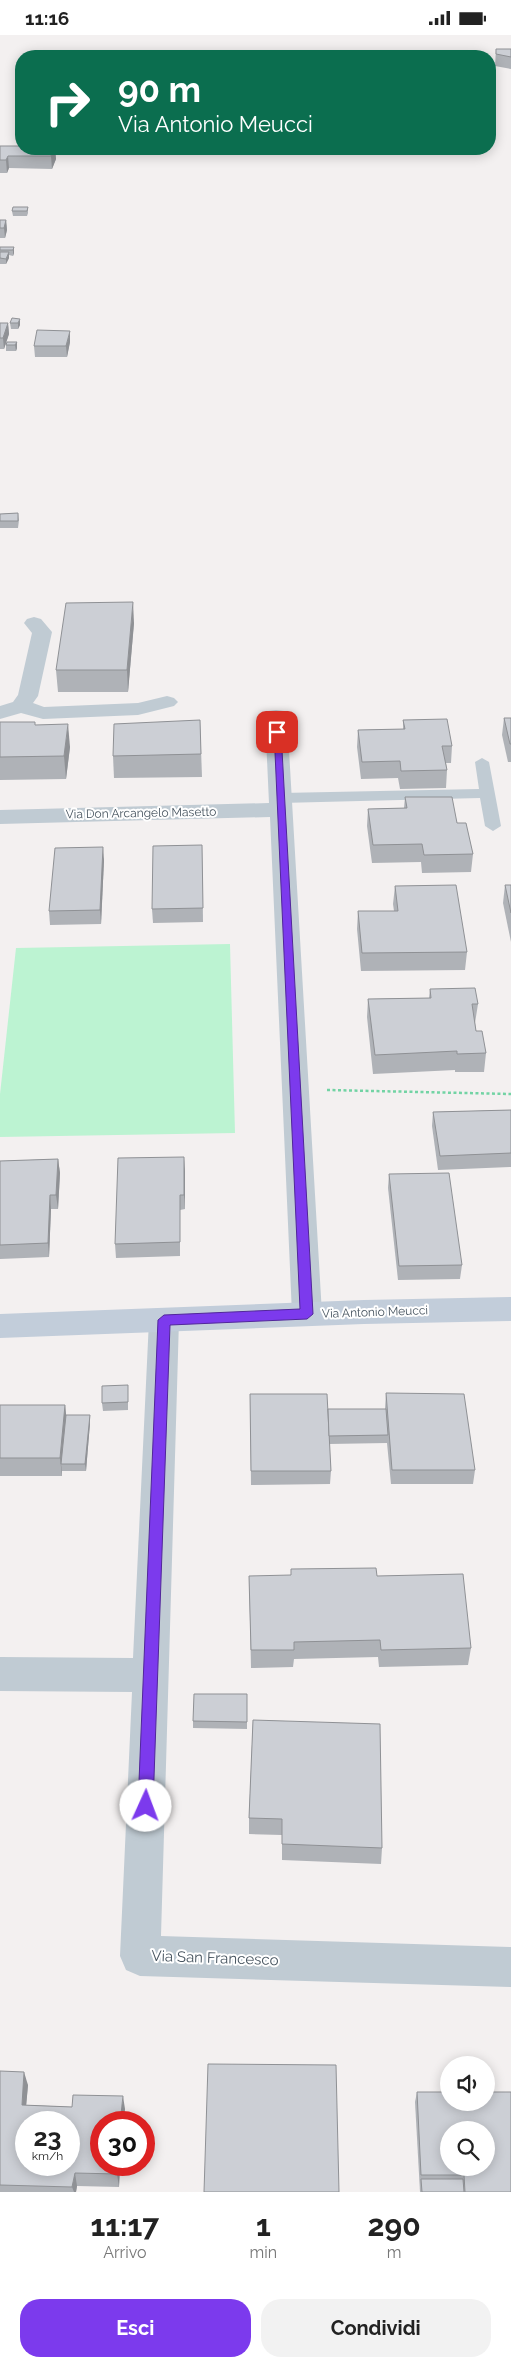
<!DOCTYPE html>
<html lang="it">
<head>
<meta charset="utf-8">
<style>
	:root { --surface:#fff; --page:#f2f2f2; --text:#222; --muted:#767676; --accent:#7c3aed }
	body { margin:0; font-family:Raleway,sans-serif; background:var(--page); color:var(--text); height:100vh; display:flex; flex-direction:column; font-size:19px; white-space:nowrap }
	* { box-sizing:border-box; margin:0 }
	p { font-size:16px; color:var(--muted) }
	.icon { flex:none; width:28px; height:28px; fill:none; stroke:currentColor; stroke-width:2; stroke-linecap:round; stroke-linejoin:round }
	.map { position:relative; height:2157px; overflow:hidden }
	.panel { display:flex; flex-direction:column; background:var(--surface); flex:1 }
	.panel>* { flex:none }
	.top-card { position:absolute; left:15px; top:15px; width:481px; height:105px; border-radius:20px; box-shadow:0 2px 12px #0003; background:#0b6e4f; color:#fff; overflow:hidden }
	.controls { position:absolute; left:440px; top:2021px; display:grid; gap:10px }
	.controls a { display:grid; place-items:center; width:55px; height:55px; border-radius:50%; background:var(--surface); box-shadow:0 2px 12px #0003; font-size:25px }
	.speed { position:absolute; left:15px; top:2076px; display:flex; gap:10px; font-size:25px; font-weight:700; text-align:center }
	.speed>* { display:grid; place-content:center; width:65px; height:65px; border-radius:50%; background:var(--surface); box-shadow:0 2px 12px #0003; line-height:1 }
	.speed small { font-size:12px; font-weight:400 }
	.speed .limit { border:8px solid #d22; background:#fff; color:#111 }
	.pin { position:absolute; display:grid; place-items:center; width:42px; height:42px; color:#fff; margin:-21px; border-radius:10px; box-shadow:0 2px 8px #0006 }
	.me { position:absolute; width:55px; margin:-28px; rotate:2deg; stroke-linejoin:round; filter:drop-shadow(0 0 4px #0008) }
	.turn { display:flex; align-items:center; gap:18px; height:105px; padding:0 20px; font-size:22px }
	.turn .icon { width:65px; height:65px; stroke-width:2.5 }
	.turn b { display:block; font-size:35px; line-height:42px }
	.eta { display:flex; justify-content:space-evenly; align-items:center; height:85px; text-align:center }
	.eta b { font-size:30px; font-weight:700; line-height:35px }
	.primary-button { display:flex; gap:10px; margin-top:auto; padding:10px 20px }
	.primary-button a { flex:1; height:58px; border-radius:20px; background:var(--accent); color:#fff; font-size:20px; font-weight:700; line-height:58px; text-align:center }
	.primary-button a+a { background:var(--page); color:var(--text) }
	.status { display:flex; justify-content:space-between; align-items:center; height:35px; padding:0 25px; background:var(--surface); direction:ltr }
	.status svg { height:14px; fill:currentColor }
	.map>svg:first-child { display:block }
	.green { fill:#bcf3d2 }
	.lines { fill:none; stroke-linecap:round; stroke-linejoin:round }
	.path { stroke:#72d3a4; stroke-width:2.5; stroke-dasharray:3 2.5; stroke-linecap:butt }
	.service { fill:#c0cbd3; fill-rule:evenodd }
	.minor { fill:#c0cbd3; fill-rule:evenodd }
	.secondary { fill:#c2cdda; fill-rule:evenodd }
	.wall { fill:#afb2b7 }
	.shaded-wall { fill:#8f9195 }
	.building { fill:#cccfd5; stroke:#8f9195; fill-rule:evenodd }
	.route { fill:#7c3aed; stroke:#51269a }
	.labels { text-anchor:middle; stroke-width:4; stroke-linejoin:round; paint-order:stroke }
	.street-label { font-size:12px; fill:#47545f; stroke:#fff }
	.near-street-label { font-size:15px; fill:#47545f; stroke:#fff }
</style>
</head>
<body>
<div class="status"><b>11:16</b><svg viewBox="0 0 49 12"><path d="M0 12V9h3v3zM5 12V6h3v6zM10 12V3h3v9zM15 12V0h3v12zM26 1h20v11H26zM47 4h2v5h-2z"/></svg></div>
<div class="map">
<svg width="511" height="2157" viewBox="0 0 511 2157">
	<rect width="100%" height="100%" fill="#f3f0f0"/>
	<polygon class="green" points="230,909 235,1098 0,1102 0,1059 16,913"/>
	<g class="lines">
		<polyline class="path" points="327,1055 511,1059"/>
		<polygon class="service" points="482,723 489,727 501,791 493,796 485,791 480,763 281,768 273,763 281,758 479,754 475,727"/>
		<g class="minor">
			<polygon points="34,582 41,584 52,597 38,661 33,668 44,672 138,668 167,661 174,663 178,667 174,671 138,680 43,684 21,678 0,684 0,671 13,667 18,660 32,598 24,588 27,584"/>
			<polygon points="276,675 284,676 287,681 322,1279 318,1287 307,1291 296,1287 292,1279 270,782 0,789 0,775 269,768 265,681 268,676"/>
			<polygon points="164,1273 175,1277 179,1285 161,1901 511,1912 511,1952 140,1941 126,1935 120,1921 132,1657 0,1656 0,1622 133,1623 149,1285 153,1277"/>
		</g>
		<polygon class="secondary" points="511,1262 511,1286 364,1289 0,1303 0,1279 364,1265"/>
	</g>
	<g class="wall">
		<polygon points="496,14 511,14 511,34 495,31"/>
		<polygon points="0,111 21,114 55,114 56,124 52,134 9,133 7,138 0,138"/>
		<polygon points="28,172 28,178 27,181 13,181 12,176"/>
		<polygon points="0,185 6,185 7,195 5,203 0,203"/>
		<polygon points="0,212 14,212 14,218 13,221 9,220 9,223 6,229 0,229"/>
		<polygon points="20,284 20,290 18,294 11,294 10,288"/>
		<polygon points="0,288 8,288 9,299 4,314 0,314"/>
		<polygon points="17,307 17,313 16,316 6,316 6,310"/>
		<polygon points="70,307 67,322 35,322 34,311"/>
		<polygon points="18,478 19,485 18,493 0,493 0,479"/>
		<polygon points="134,588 128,657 58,657 56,635"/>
		<polygon points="504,683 511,683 511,727 508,727 502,700"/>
		<polygon points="200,685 202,742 114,743 113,721"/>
		<polygon points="403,685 452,711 451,728 446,728 447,735 446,753 400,754 398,743 361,744 357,712 358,695 403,694"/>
		<polygon points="0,687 70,712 66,744 0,745"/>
		<polygon points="405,762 457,788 473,819 471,837 422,838 421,827 372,828 367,791 368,774 404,773"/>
		<polygon points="202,810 203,887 153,888 152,874"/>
		<polygon points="104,825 101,889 50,890 49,876"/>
		<polygon points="505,850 511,850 511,907 503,868"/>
		<polygon points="395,851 467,917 465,935 361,936 357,894 358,876 394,876 393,869"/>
		<polygon points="430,954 478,969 475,988 476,996 486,1018 484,1037 455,1037 455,1035 373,1039 367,982 368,964 429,963"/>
		<polygon points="511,1075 511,1132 438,1135 432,1091 433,1077"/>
		<polygon points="184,1122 185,1174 180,1175 180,1221 116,1223 115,1209"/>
		<polygon points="58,1124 60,1138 58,1174 51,1174 49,1222 0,1224 0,1126"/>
		<polygon points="389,1139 462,1230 460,1244 398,1245 388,1153"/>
		<polygon points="128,1350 128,1375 103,1376 102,1368"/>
		<polygon points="386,1358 475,1435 473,1449 391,1449 387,1408 329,1409 331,1436 330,1449 251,1450 250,1359 328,1374 385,1374"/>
		<polygon points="0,1370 65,1370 66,1380 90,1380 90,1388 86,1436 62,1436 62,1441 0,1441"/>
		<polygon points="249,1541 377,1541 471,1613 468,1630 379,1632 378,1622 294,1624 293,1632 251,1633"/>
		<polygon points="247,1659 247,1694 193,1693 193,1686"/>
		<polygon points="253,1685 382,1813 381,1829 282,1825 282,1800 249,1799 249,1783"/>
		<polygon points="0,2036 28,2050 26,2070 125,2074 101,2130 120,2130 119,2152 77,2151 76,2157 0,2157"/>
		<polygon points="417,2057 511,2157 420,2157 415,2067"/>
	</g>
	<g class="shaded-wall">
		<polygon points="54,114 55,114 56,124 52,134 51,121"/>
		<polygon points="8,121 9,133 7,138 6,125"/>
		<polygon points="6,185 7,195 5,203 4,193"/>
		<polygon points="14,212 14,218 13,221 13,215"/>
		<polygon points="9,217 9,223 6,229 6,224"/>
		<polygon points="20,284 20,290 18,294 18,288"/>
		<polygon points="8,288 9,299 4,314 3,303"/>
		<polygon points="70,296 70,307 67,322 66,311"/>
		<polygon points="17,307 17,313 16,316 15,310"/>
		<polygon points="133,567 134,588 128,657 127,635"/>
		<polygon points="68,689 70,712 66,744 64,721"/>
		<polygon points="103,812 104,825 101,889 100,875"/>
		<polygon points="184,1122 185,1136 185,1174 184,1160"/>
		<polygon points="58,1124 60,1138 58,1174 56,1160"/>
		<polygon points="50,1160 51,1174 49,1222 48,1208"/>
		<polygon points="65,1370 67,1388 61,1429 62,1436 62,1441 60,1423"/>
		<polygon points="90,1380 90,1388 86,1436 85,1429"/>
		<polygon points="24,2037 28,2050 25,2084 22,2070"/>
		<polygon points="123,2061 125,2074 124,2088 120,2088"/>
		<polygon points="117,2130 120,2130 119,2152 117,2139"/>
		<polygon points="75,2138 77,2151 76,2157 74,2157 72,2152"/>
	</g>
	<g class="building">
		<polygon points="496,14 511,14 511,22 496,19"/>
		<polygon points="0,111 21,111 21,114 54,114 51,121 8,121 6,125 0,125"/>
		<polygon points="13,172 28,172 27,176 12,176"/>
		<polygon points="0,185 6,185 4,193 0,193"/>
		<polygon points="0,212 14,212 13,215 0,215"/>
		<polygon points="0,217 9,217 6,224 0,223"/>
		<polygon points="12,283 20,284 18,288 10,288"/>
		<polygon points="0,288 8,288 3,303 0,303"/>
		<polygon points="37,295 70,296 66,311 34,311"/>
		<polygon points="7,307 17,307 15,310 6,310"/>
		<polygon points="18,478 18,486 0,486 0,479"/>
		<polygon points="133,567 127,635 56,635 66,568"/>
		<polygon points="504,683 511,683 511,709 510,709"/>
		<polygon points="447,684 452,711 442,711 447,735 401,736 400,726 362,727 358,695 405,694 403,685"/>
		<polygon points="200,685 201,719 113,721 114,689"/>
		<polygon points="0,687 35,687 35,690 68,689 64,721 0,722"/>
		<polygon points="405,762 452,762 457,788 466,788 473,819 424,820 422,809 373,810 368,774 407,773"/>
		<polygon points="202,810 203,873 152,874 153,811"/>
		<polygon points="103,812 100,875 49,876 55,813"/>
		<polygon points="456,850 467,917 362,918 358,876 398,876 395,851"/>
		<polygon points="505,850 511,850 511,878"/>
		<polygon points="475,953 478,969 472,969 476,996 482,996 486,1018 457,1019 457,1016 375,1020 368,964 431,963 430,954"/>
		<polygon points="511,1075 511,1118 440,1121 433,1077"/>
		<polygon points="184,1122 184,1160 180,1160 180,1207 115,1209 118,1123"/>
		<polygon points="58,1124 56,1160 50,1160 48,1208 0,1210 0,1126"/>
		<polygon points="449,1138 462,1230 399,1231 389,1139"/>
		<polygon points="128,1350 128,1367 102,1368 102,1351"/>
		<polygon points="386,1358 464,1359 475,1435 392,1435"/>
		<polygon points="250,1359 327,1359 331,1436 251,1436"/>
		<polygon points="0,1370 65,1370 60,1423 0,1423"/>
		<polygon points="328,1374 386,1374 388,1400 329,1401"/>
		<polygon points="66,1380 90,1380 85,1429 61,1429"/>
		<polygon points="376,1533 377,1541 463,1539 471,1613 381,1615 380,1605 294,1607 294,1615 251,1615 249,1541 291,1540 291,1534"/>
		<polygon points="194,1659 247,1659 247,1687 193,1686"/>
		<polygon points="253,1685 380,1689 382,1813 282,1809 282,1784 249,1783"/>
		<polygon points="208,2029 336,2030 339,2157 204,2157"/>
		<path d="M0,2036L24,2037L22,2070L72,2072L73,2060L123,2061L120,2088H101V2130H117V2139L75,2138L72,2152L0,2150ZM26,2088H69V2130H26Z"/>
		<path d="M417,2057H449V2068H486V2057H511V2157H465L464,2140H421ZM449,2095H486V2132H449Z"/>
		<polygon points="421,2144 463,2144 464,2157 422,2157"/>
	</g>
	<polygon class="route" points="274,695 281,697 313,1279 307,1284 170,1290 153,1771 151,1777 146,1779 140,1777 138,1771 158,1285 164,1280 300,1274"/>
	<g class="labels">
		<g class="street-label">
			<text transform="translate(141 778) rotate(-1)" y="4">Via Don Arcangelo Masetto</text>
			<text transform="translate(375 1277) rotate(-2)" y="4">Via Antonio Meucci</text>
		</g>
		<g class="near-street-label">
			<text transform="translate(215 1923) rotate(2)" y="5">Via San Francesco</text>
		</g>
	</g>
</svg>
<div class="controls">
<a><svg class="icon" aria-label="sound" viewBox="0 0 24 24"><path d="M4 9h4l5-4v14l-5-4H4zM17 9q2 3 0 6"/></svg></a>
<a><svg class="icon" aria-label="search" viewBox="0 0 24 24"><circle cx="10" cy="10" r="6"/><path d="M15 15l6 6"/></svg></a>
</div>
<div class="speed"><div>23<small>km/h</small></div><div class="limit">30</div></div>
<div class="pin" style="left:277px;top:697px;background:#d93025"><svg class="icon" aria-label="arrive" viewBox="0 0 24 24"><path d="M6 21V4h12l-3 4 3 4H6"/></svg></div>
<svg class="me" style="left:146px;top:1771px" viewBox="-20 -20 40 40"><circle r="19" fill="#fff"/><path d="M0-13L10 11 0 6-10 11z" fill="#7c3aed"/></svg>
<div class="top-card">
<div class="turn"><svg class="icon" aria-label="right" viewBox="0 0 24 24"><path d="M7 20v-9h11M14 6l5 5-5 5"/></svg><div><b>90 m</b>Via Antonio Meucci</div></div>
</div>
</div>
<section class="panel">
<div class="eta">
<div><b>11:17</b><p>Arrivo</p></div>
<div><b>1</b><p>min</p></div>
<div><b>290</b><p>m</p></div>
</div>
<div class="primary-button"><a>Esci</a><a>Condividi</a></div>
</section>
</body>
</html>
